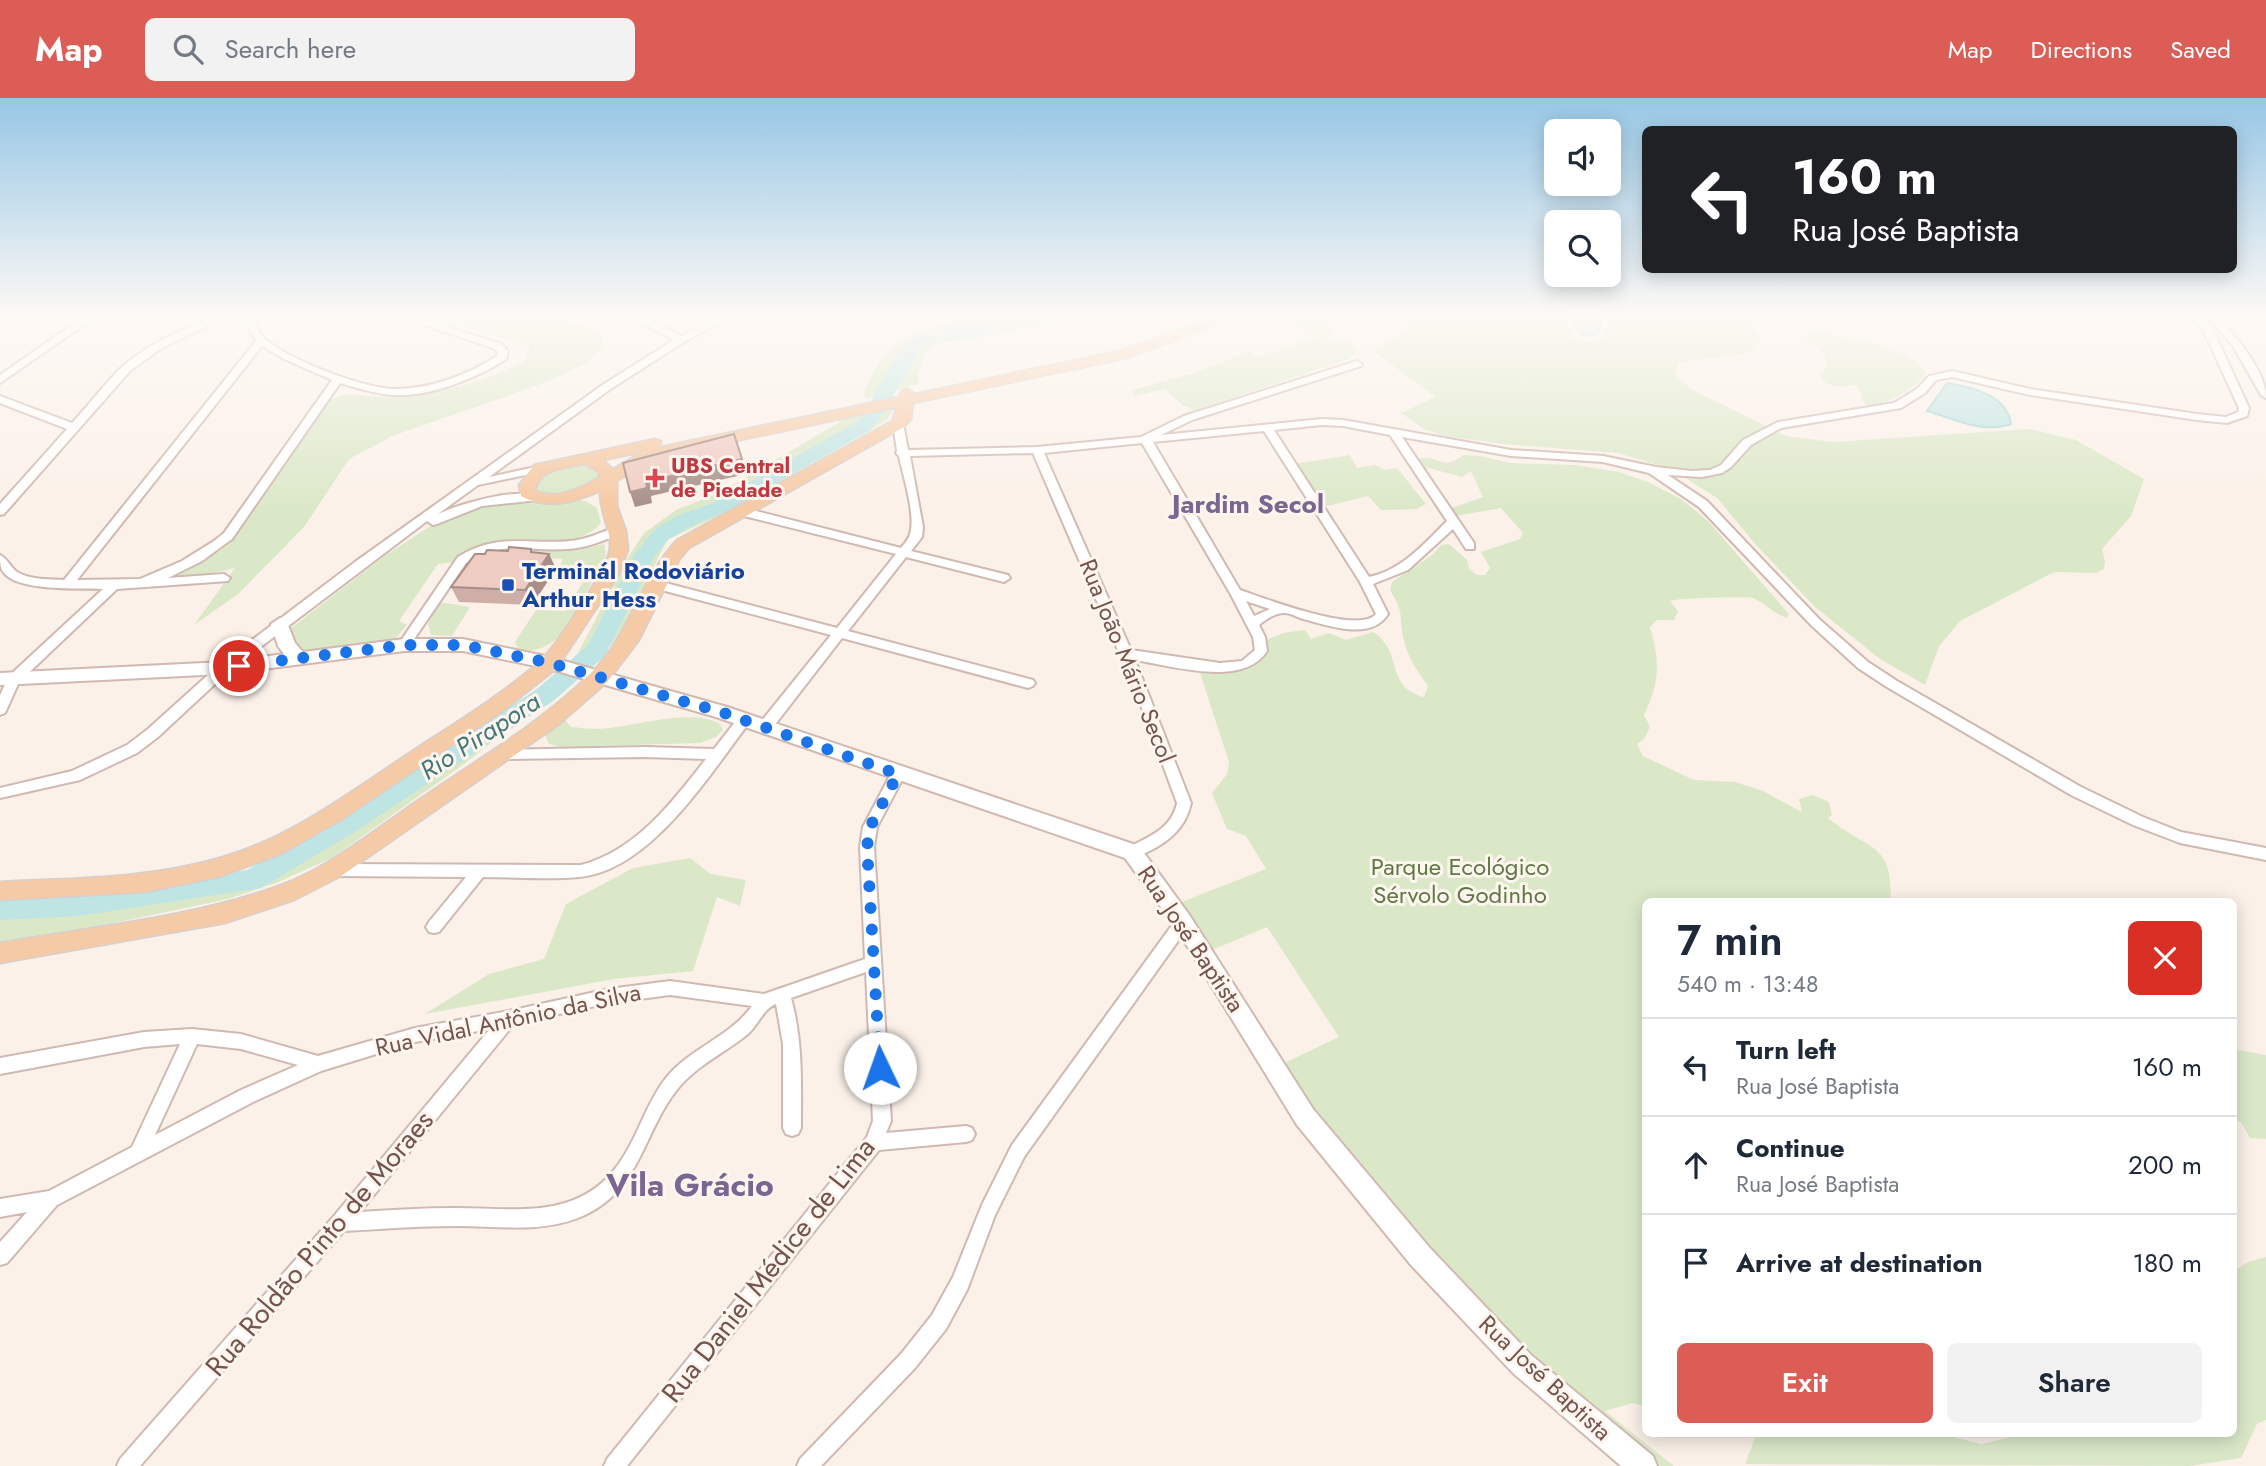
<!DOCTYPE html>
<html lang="en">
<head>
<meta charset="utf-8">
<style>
	:root { --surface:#fff; --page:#f2f2f3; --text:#1f2937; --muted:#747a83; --line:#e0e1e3; --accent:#dc5d56 }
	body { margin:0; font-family:Jost,sans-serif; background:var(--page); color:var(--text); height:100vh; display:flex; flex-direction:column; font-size:26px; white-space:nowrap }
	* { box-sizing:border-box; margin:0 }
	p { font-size:23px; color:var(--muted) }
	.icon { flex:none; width:38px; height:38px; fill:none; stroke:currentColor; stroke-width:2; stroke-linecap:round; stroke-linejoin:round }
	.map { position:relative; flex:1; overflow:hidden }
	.panel { position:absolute; left:1642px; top:800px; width:595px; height:539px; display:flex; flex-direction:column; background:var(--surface); border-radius:10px; box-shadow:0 4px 18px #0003 }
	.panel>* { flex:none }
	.hud { position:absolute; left:1642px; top:28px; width:595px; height:147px; border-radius:10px; box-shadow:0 4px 18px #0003; background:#202124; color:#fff; overflow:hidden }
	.fabs { position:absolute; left:1544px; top:21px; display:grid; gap:14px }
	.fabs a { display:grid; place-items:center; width:77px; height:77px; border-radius:10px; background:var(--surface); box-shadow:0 4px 18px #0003; font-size:35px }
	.pin { position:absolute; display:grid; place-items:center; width:60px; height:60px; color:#fff; margin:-30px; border:4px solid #fff; border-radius:50%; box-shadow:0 2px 7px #0007 }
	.me { position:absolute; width:77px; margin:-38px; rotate:357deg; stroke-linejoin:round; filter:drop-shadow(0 0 5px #0008) }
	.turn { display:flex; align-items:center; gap:24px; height:147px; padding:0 35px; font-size:32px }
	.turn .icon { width:91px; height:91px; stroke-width:2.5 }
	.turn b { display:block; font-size:49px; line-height:60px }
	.round { display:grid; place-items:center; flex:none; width:74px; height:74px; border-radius:10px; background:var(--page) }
	.headline { display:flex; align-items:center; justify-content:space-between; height:119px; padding:0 35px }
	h1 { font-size:42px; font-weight:600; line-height:52px }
	.action { display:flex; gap:14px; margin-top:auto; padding:14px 35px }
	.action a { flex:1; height:80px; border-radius:10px; background:var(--accent); color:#fff; font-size:28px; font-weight:600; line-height:80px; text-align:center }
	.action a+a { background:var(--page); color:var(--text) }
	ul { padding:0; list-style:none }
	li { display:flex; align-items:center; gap:21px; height:98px; padding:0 35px; border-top:2px solid var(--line) }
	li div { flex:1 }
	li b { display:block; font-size:26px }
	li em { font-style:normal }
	header { display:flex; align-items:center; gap:42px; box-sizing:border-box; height:98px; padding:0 35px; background:var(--accent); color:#fff }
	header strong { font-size:33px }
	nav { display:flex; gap:38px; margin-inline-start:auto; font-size:24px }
	.search { width:490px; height:63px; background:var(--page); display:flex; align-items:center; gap:18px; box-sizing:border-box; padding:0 24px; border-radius:10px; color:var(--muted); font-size:26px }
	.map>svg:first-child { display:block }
	.green { fill:#dbe8c8 }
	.water { fill:#bee4e3; stroke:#a5d5d4; stroke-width:2 }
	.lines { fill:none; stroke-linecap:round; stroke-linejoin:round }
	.river { fill:#bee4e3; fill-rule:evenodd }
	.street-casing { stroke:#cfb9b2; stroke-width:4 }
	.secondary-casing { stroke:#d1b8b0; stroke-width:4 }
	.primary-casing { stroke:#d8cfcd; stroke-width:3 }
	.street { fill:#fff; fill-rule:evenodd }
	.secondary { fill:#fff; fill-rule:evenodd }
	.primary { fill:#f5caa6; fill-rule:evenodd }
	.wall { fill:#ceafa7 }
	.shaded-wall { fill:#a78f88 }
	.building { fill:#efccc2; stroke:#a78f88; stroke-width:2 }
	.route { stroke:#1a73e8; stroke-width:12; stroke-dasharray:0 21.6 }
	.health-dot { fill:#e0444e; stroke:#fef5ef; stroke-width:2.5 }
	.transit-dot { fill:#1a4fb4; stroke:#fef5ef; stroke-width:2.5 }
	.labels { text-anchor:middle; stroke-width:6; stroke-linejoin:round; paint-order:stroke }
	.far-health-label { font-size:21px; font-weight:bold; fill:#be3a42; stroke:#fef5ef; text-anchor:start }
	.transit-label { font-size:24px; font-weight:bold; fill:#164399; stroke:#fef5ef; text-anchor:start }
	.street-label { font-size:24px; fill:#74554e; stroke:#fef5ef }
	.park-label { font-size:24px; fill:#5e7846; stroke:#fef5ef }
	.neighbourhood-label { font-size:26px; font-weight:bold; fill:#7a6690; stroke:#fef5ef }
	.water-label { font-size:26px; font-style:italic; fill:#427877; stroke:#fef5ef }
	.near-street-label { font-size:28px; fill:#74554e; stroke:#fef5ef }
	.near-neighbourhood-label { font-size:32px; font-weight:bold; fill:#7a6690; stroke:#fef5ef }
</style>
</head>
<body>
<header>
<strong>Map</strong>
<div class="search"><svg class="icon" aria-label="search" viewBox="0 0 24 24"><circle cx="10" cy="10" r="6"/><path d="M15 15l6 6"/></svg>Search here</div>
<nav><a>Map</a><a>Directions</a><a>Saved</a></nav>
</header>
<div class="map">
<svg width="2266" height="1368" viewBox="0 0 2266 1368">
	<rect width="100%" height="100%" fill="#fbf1e9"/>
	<g class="green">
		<path d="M429,220C485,220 548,211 600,235L604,248L585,266L550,283L392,338L349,361L304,429L238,496L194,527L235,470L206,477H179L219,453L235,440L330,302C351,291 372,301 394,299C446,294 480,286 526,262L530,248Z"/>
		<path d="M978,220H1059L1006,235L937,246L926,255L918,276V286L866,300L864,294C890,234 916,230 978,220Z"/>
		<polygon points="1282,220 1338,220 1327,221 1327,227 1335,231 1328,238 1330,241 1352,244 1357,253 1349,261 1193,313 1188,308 1183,308 1165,291 1134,298 1131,292 1194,275 1250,253 1259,260 1317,238"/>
		<path d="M1397,220H1564L1574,240L1588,244L1601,241L1610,220H1751L1754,231L1762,240L1753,253C1728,261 1703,258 1678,266L1675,277L1691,291L1786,338L1833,344L2029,331L2076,342L2144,381L2131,418L2102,451L2105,463L2104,471L2096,475L2054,474L1960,523L1939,548L1925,587L1880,561L1815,509L1757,448L1717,400L1671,371L1618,355L1503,346L1445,338L1424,331L1401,315L1436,299L1373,253L1411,232Z"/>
		<path d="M1809,232C1842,240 1908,245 1926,275C1914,293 1889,304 1869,310L1863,303L1858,287C1844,288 1827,292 1819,277L1828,268L1824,256L1804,240L1810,237Z"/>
		<polygon points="891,310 892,314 888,321 869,333 840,347 747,404 667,442 619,539 611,547 574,563 627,461 644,435 676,412 719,395 850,318"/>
		<polygon points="1350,357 1357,370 1375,367 1385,372 1397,370 1426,406 1416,411 1381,412 1368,398 1323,409 1294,366"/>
		<path d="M1463,357L1481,358L1510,365L1576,367L1619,374L1648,384L1681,401L1709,424L1789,516L1787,520C1774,516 1765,505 1753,500C1747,498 1675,500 1670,503L1678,513L1674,522H1657L1650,529C1660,564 1660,584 1644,617L1650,629L1644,641L1637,646L1643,658L1694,682L1735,684L1763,693L1802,714L1799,701L1813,697L1829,704L1832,717L1828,720C1866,752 1895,744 1890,803H1645V1308L1633,1305L1605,1313L1674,1368H1656L1637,1353L1467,1199L1341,1051L1280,967L1339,939L1267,829L1207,854L1174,807L1266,771L1246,738L1227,731L1212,695L1227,676L1229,664L1200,575C1225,575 1270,577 1266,542L1284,535L1305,532L1311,541L1329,535L1346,542L1373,534C1404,553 1384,589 1424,599L1428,588C1417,573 1407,558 1403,539C1399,516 1404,514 1390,492L1392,484L1432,457L1441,447L1449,446L1467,462L1469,471L1477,477H1485L1490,470L1481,454L1520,441L1523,435L1501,410L1456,418L1449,411L1483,399L1471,373L1462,379L1429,370L1422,375L1413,361C1418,361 1426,359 1431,360C1445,365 1450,368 1463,357Z"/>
		<path d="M587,366L598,371L599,380C581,396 554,402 532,391C538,370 569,368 587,366Z"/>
		<path d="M574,402L586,403L597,410L601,425C563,467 501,417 456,464L438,466L399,523L407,527L397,539L383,547L298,554L286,534L383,459L432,427L465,411L508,403L554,406Z"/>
		<path d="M604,446C613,482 582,473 559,474L562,461L506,457L500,456L499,451L577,452Z"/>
		<path d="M585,481L593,482C577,511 567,546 531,553C522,555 518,552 515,544L536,512L565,513Z"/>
		<polygon points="439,504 470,509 452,538 431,537 428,526"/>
		<polygon points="551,584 567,586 464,666 332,760 276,785 228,801 0,849 0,816 239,779 283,761"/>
		<path d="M566,615L565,622L571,629C583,630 596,632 609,630C639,627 695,610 720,626L723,632L716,639L700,645L560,649L549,646L545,637Z"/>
		<polygon points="690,760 711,776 746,782 740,808 717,799 693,873 614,881 425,916 489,876 544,861 566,806 633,770"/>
		<polygon points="2239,952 2266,957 2266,1041 2250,1040 2241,1024 2233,1022 2233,954"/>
		<polygon points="2266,1159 2266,1322 2257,1326 2241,1360 2190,1368 1745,1366 1757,1335 1938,1335 1981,1346 2029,1335 2233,1335 2233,1174 2248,1164"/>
	</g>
	<g class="water">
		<polygon points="1572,220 1604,220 1598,235 1594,238 1580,236"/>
		<path d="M1947,285C1972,289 2007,297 2011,326C1982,336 1955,321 1927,313Z"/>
	</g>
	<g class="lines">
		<path class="river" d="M1022,220H1048L1046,224L1008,235L934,244L919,252L881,319L869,333L727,413L693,427L669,441L653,460L605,558L553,603L356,733L261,790L79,818L0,822V800L79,796L247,772L338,719L537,591L588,547L634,457L655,431L679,417L713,405L855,325L864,316C873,301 895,256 906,245C929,224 990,230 1022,220Z"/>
		<g class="street-casing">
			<g id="street">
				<polygon points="82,220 94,220 0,285 0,277"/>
				<path d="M210,220H224L162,250L130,273L4,416L0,417V406L67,331L0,305V298L72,325C89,307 105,285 123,268C148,246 180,233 210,220Z"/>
				<path d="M243,220H253C256,227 258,234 263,239C285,261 365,291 396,291C431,291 469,276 497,258L498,254L493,250L403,220H419L501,246L508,253L506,261C475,281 430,299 393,297C375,296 357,290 340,285L232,441L202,463L168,480L224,476L230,480L228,483L117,491L19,584L5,615L0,617V597L9,578L103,491C79,490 23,493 6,477C0,472 0,465 0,457C8,461 10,469 17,474C30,482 49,481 64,482L256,243ZM262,248L284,261L332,282L224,435L214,443L182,463L140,481L77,482Z"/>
				<path d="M633,220H646L681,238L716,220H729L684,244L612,290L489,379L540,368L544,369V373L478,387L438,416C457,407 522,387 540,400L538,402L482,408L437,426L433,427L427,423L229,573L158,639L137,655L80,682L0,700V690L72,673L127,647L148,631L219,567L355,464L604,286L674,242Z"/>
				<path d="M2194,220H2204L2215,236L2249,310L2247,318L2227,325L2197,322L2030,297L1952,279L1936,282L1925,295L1901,310L1781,330L1751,347L1731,369L1722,375L1702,379L1668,377L1707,403L1819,521L1868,564L1897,583L2081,689L2143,719L2181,734L2266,750V762L2180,745L2133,727L2071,697L1887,589L1858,570L1811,527L1699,409L1649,375L1603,364L1511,358L1402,339L1474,445V451H1466L1453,431L1408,472L1373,486L1388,516C1371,544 1326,527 1300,520C1296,518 1289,515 1284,515C1275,515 1265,522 1259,527L1265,539L1267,553C1244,590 1172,568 1135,562L1191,705C1185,735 1159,751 1132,760L1127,758L1125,754L1127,750C1148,739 1172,731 1177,705L1136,594L1033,355L910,358L923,429L922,439L911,453L1008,477L1010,480L1004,484L906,459L848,533L1033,582L1035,585L1033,588L1028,590L842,540L770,633H760L758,629L760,625L831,537L654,490L652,487L658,483L837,530L896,456L740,417L738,414L744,410L901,450C904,446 909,441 910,436C916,417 903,378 899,358L896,355L897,353L893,326L898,323L903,326L908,352L1037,349L1141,339L1184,318L1357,263L1362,266L1361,268L1192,322L1161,337L1322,321L1343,322L1511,352L1603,358L1656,369L1692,373L1710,372L1721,367L1743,342L1778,324L1894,305L1917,291L1929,278L1952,273L2030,291L2197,316L2226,319L2238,314L2239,310L2205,236ZM1322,327L1343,328L1390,337L1447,423C1424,446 1402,472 1369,479L1274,332ZM1264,333L1360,484L1376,516C1359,537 1264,500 1240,492L1153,344ZM1142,345L1230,495L1253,539L1255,552L1242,563L1220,565L1131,552L1044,355ZM1246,503L1270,511L1254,518Z"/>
				<path d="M2209,220H2219C2237,240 2266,273 2266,300L2261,297L2233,248Z"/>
				<path d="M617,429L621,430V436C604,442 587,450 568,451C527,454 504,441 466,465L408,550H400L398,547L458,459C497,434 527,447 570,443C586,442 601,434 617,429Z"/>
				<path d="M744,617L749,619L751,622L749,625C709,677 650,773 579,779C548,782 515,779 483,779L439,834L434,835L429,834L426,829L429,824L466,779L334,778L329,776L327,772L329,768L334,766L581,767C637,752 672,704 706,661L645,659L501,661L496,660L494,656L496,652L645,649L714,651L739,619Z"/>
				<path d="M898,671L905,676L877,729L874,749L891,1023L886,1035L966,1028L972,1030L975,1036L972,1042L966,1044L879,1052L627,1368H604L607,1361L867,1039L873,1023L866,874L791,900C803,943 801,986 801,1030L798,1036L792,1038L786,1036L783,1030V946L776,906C764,910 758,927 748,936C726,954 699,966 680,988C641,1034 643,1094 578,1120C539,1135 497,1128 457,1128C419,1128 382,1131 344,1133L140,1368H117L120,1361L334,1118L490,931L415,944L321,973L253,1004L57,1107L7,1165L0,1167V1144L27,1114L0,1119V1101L49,1093L132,1049L180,946L144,949L0,976V960L144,934L192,931L241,936L318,958L415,930L509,913L609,891L670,883L764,896L865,861L860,749L863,729L893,672ZM670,897L752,908C730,939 690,950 666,980C644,1008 637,1044 614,1072C574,1122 513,1110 456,1110C424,1110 392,1112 360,1114L514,926L609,905ZM197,946L241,951L298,967L241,992L155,1037Z"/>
				<polygon points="1183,818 1188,819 1191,824 1188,829 1024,1059 995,1117 967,1192 946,1231 915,1270 821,1368 797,1368 800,1361 901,1256 932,1217 953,1179 982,1107 1012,1047 1178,819"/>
			</g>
		</g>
		<g class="secondary-casing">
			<polygon id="secondary" points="280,520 286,522 295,545 303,554 404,541 463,541 550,559 727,609 1139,748 1190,818 1313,1011 1429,1149 1531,1257 1653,1358 1657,1368 1621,1368 1513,1275 1411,1167 1297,1027 1176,830 1125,760 716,619 550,571 463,553 404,553 224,576 0,587 0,575 224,564 284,556 278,548 271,526"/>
		</g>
		<g class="primary-casing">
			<path id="primary" d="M1213,220H1235L1127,260L913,305L911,321L904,329L689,450L679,462L639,542L607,584L558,627L341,778L294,802L225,825L0,865V845C91,829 188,820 276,789C328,771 374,732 420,701C478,661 541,625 591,575C630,537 640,481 677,442L892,323L897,309L655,360L617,383V408L626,433L628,452L619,476L557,570L504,612L341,722L281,756L218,779L145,794L0,802V784C72,780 146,781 216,761C288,742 350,694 411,654C455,625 502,597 541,562C556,548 604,474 609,455C614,437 599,414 600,393C574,405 547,412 521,398L519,387L534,367L655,341L661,343V349L899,299L901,293L907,291L915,296L1118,253ZM642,354L613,371L603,362ZM585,366L597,373L600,379C581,390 557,403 535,392C540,370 566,370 585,366Z"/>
		</g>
		<use href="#street" class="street"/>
		<use href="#secondary" class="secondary"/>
		<use href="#primary" class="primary"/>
	</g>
	<polygon class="wall" points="531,451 533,455 549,456 556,471 532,507 459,504 451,489 485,456"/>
	<g class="shaded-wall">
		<polygon points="742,361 746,376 651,398 652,405 635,409 630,394 646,384"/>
		<polygon points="549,456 556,471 532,507 525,492"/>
	</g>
	<g class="building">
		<polygon points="734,336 742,361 646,384 647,390 630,394 623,365"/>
		<polygon points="509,449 531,451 531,454 549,456 525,492 451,489 475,456 485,456 487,452 508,453"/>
	</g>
	<linearGradient id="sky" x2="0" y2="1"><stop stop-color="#97c7e6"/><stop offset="0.53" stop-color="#fdf9f5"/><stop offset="1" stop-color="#fdf9f5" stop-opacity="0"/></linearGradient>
	<rect width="2266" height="412" fill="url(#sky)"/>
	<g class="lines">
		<polyline class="route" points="239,568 404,547 463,547 550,565 721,614 898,676 870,729 867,749 880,970"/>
	</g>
	<path class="health-dot" d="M651.5 369.5h7v7h7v7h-7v7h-7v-7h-7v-7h7z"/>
	<rect class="transit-dot" x="501" y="480" width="14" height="14" rx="3.5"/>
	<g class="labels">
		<g class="far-health-label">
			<text x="671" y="375">UBS Central<tspan x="671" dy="24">de Piedade</tspan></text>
		</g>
		<g class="transit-label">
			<text x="522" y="481">Terminál Rodoviário<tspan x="522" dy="28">Arthur Hess</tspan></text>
		</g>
		<g class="street-label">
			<text transform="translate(1127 563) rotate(68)" y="8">Rua João Mário Secol</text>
			<text transform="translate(1191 841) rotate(56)" y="8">Rua José Baptista</text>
			<text transform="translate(508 922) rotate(-12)" y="8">Rua Vidal Antônio da Silva</text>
			<text transform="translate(1545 1280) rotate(43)" y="8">Rua José Baptista</text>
		</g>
		<g class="park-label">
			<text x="1460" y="777">Parque Ecológico<tspan x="1460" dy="28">Sérvolo Godinho</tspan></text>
		</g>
		<g class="neighbourhood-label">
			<text x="1248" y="415">Jardim Secol</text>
		</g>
		<g class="water-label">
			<text transform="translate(480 638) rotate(-33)" y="9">Rio Pirapora</text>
		</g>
		<g class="near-street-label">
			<text transform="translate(319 1145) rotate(-50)" y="10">Rua Roldão Pinto de Moraes</text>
			<text transform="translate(768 1172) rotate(-52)" y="10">Rua Daniel Médice de Lima</text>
		</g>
		<g class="near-neighbourhood-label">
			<text x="690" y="1098">Vila Grácio</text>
		</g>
	</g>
</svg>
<div class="fabs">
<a><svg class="icon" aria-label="sound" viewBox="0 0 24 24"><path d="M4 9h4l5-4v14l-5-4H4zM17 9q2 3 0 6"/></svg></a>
<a><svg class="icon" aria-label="search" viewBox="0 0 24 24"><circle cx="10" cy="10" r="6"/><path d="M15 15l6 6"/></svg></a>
</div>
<div class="pin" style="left:239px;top:568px;background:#d93025"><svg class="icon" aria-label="arrive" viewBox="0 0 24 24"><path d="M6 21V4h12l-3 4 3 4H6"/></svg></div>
<svg class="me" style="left:880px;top:970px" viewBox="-20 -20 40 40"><circle r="19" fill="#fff"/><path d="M0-13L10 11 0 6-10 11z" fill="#1a73e8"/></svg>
<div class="hud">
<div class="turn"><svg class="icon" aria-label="left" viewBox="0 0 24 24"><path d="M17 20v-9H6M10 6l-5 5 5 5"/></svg><div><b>160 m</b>Rua José Baptista</div></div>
</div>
<section class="panel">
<div class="headline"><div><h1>7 min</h1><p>540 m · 13:48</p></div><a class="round" style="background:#d93025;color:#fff"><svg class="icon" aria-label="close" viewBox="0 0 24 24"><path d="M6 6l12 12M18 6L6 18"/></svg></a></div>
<ul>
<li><svg class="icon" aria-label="left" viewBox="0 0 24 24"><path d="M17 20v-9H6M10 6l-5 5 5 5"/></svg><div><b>Turn left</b><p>Rua José Baptista</p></div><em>160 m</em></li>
<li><svg class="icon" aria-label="ahead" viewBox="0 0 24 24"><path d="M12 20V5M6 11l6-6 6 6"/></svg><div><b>Continue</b><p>Rua José Baptista</p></div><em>200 m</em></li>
<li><svg class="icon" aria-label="arrive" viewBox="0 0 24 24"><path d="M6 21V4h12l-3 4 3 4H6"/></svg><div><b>Arrive at destination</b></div><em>180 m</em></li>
</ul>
<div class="action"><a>Exit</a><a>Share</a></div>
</section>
</div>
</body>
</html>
